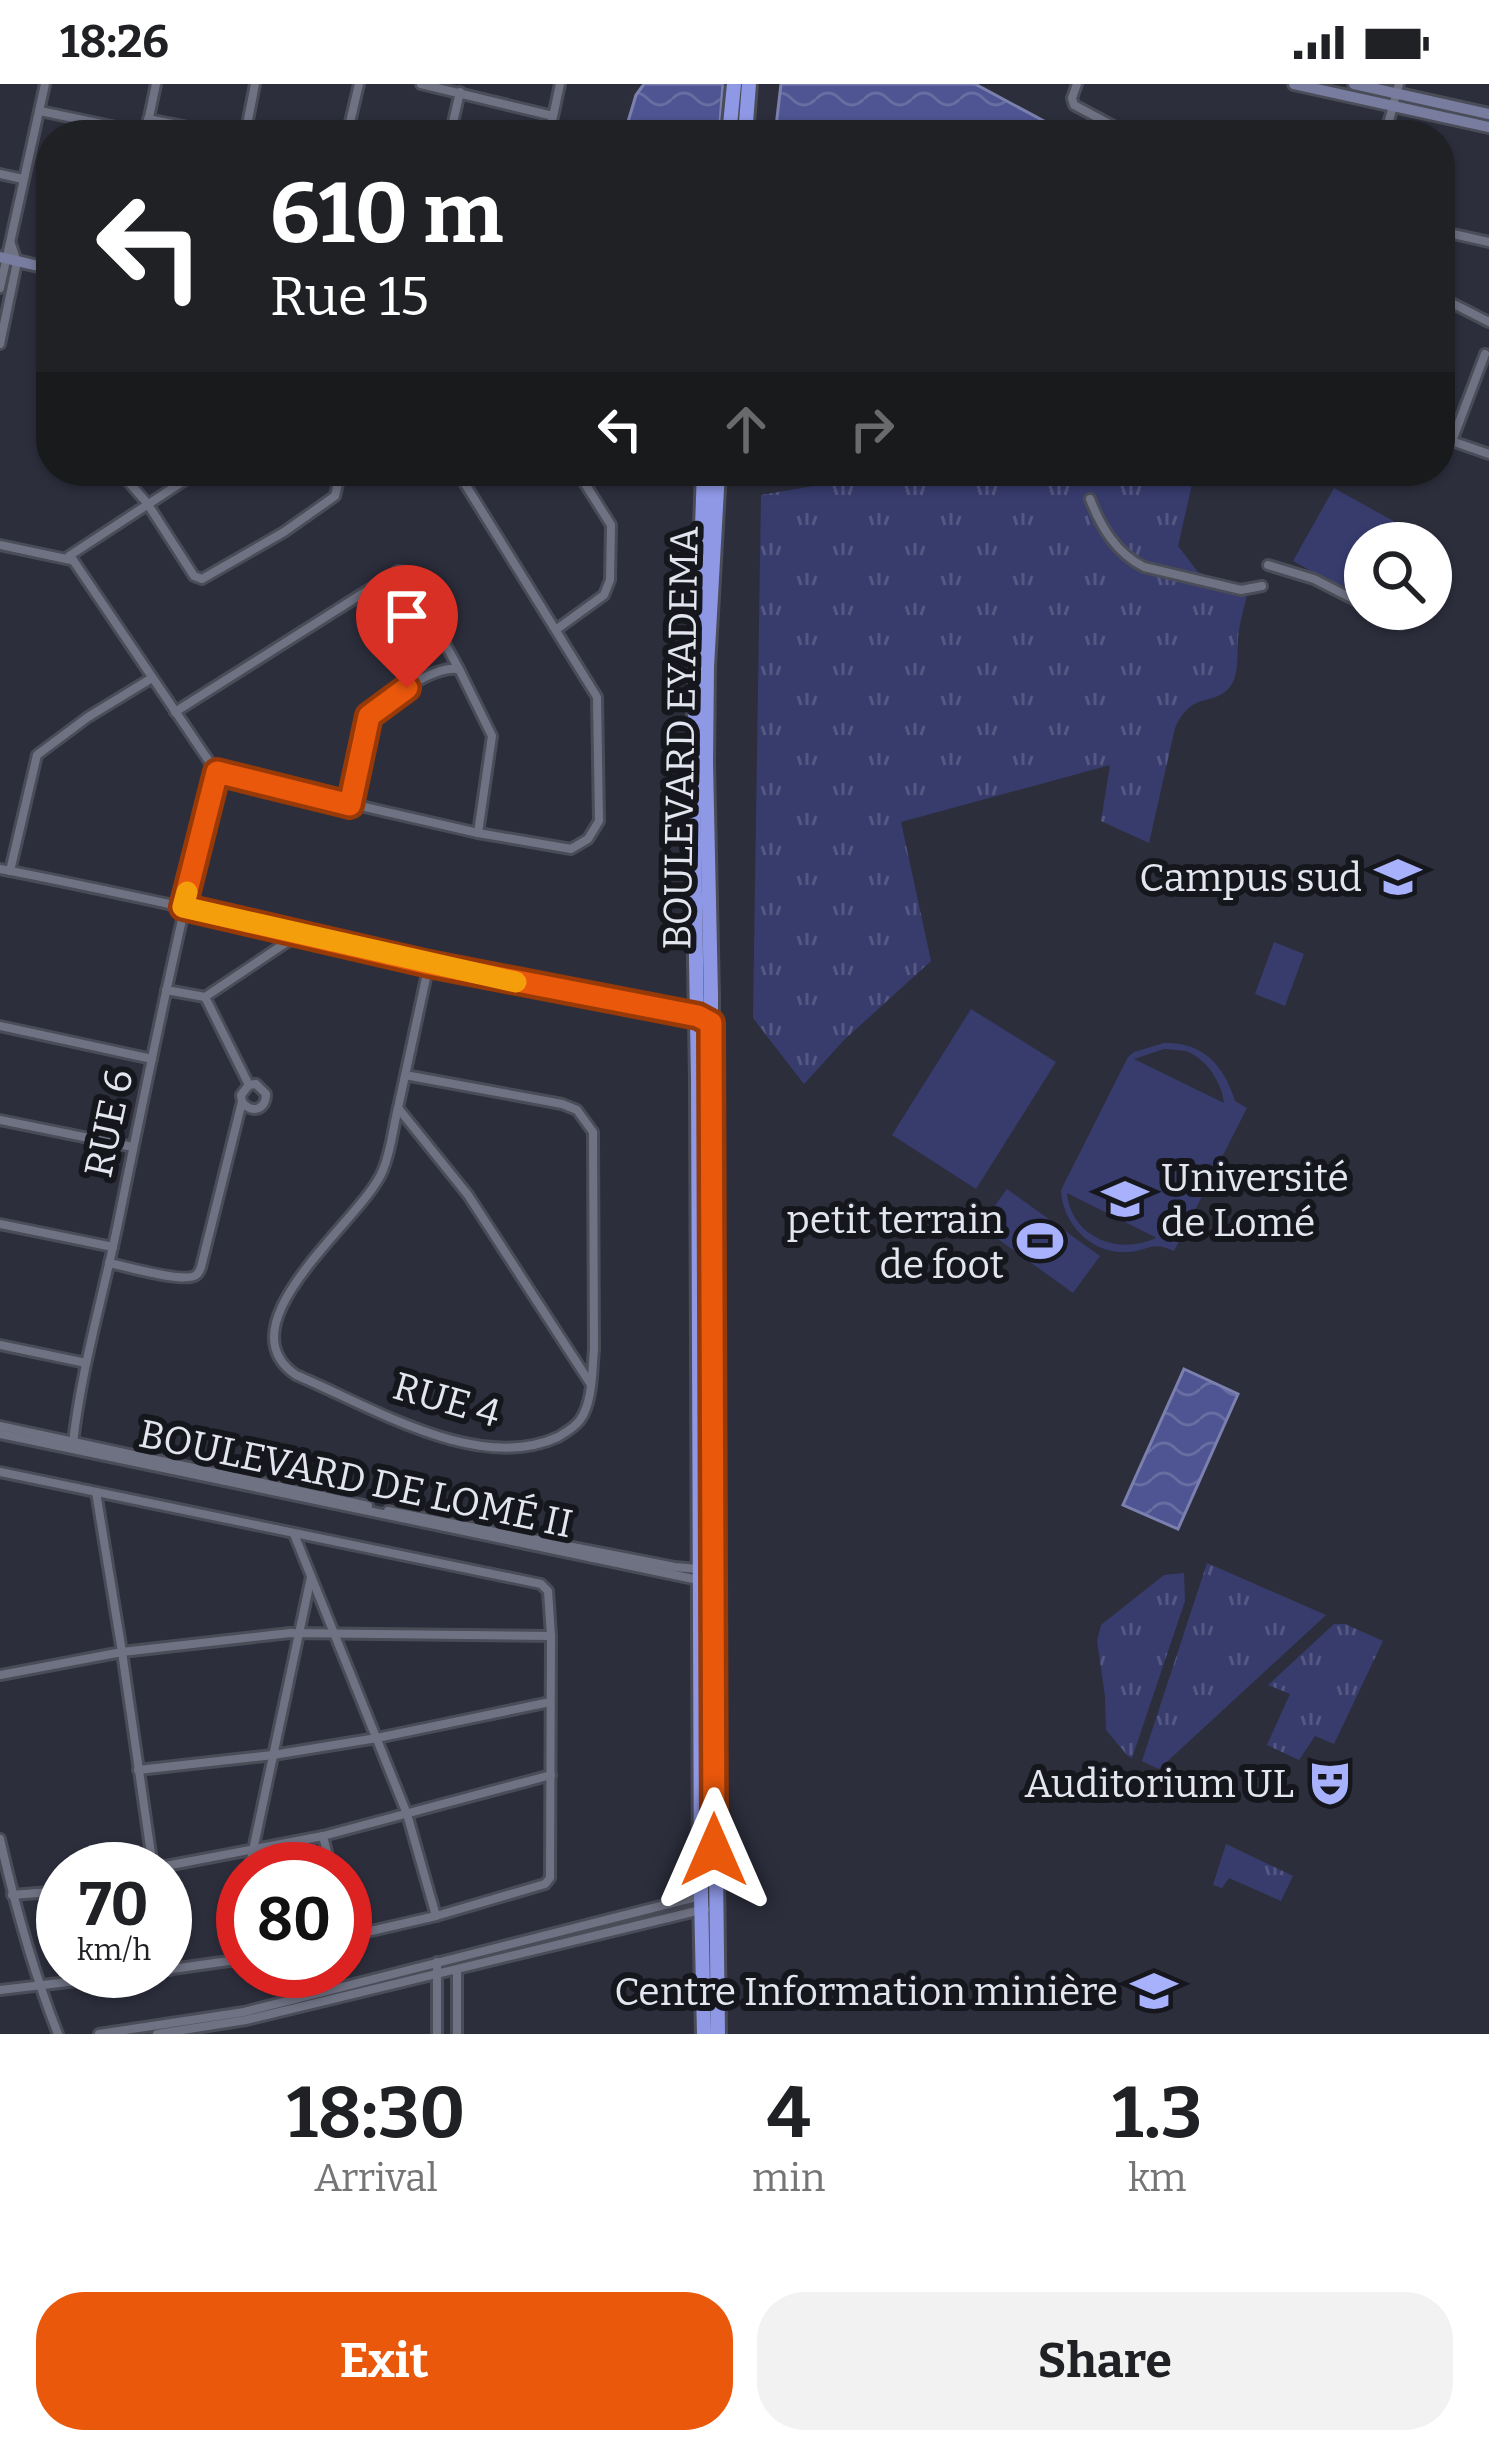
<!DOCTYPE html>
<html lang="en">
<head>
<meta charset="utf-8">
<style>
	:root { --surface:#fff; --page:#f2f2f2; --text:#202124; --muted:#757577; --accent:#ea580c }
	body { margin:0; font-family:Bitter,serif; background:var(--page); color:var(--text); height:100vh; display:flex; flex-direction:column; font-size:45px; white-space:nowrap }
	* { box-sizing:border-box; margin:0 }
	p { font-size:39px; color:var(--muted) }
	.icon { flex:none; width:66px; height:66px; fill:none; stroke:currentColor; stroke-width:2; stroke-linecap:round; stroke-linejoin:round }
	.map { position:relative; height:1950px; overflow:hidden }
	.details { display:flex; flex-direction:column; background:var(--surface); flex:1 }
	.details>* { flex:none }
	.top-card { position:absolute; left:36px; top:36px; width:1419px; height:366px; border-radius:48px; box-shadow:0 3px 9px #0004; background:#202124; color:#fff; overflow:hidden }
	.controls { position:absolute; left:1344px; top:438px; display:grid; gap:24px }
	.controls a { display:grid; place-items:center; width:108px; height:108px; border-radius:50%; background:var(--surface); box-shadow:0 3px 9px #0004; font-size:60px }
	.speed { position:absolute; left:36px; top:1758px; display:flex; gap:24px; font-size:60px; font-weight:700; text-align:center }
	.speed>* { display:grid; place-content:center; width:156px; height:156px; border-radius:50%; background:var(--surface); box-shadow:0 3px 9px #0004; line-height:1 }
	.speed small { font-size:30px; font-weight:400 }
	.speed .limit { border:18px solid #d22; background:#fff; color:#111 }
	.pin { position:absolute; display:grid; place-items:center; width:102px; height:102px; color:#fff; margin:-123px -51px; border-radius:50% 50% 50% 0; rotate:-45deg; box-shadow:0 0 12px #0007 }
	.pin .icon { rotate:45deg }
	.me { position:absolute; width:132px; margin:-66px; rotate:0deg; stroke-linejoin:round; filter:drop-shadow(0 0 9px #0008) }
	.turn { display:flex; align-items:center; gap:42px; height:252px; padding:0 36px; font-size:54px }
	.turn .icon { width:156px; height:156px; stroke-width:2.5 }
	.turn b { display:block; font-size:84px; line-height:102px }
	.lanes { display:flex; align-items:center; height:114px; padding:0 36px; background:#0003; justify-content:center; gap:60px; direction:ltr }
	.lanes .off { opacity:.35 }
	.eta { display:flex; justify-content:space-evenly; align-items:center; height:204px; text-align:center }
	.eta b { font-size:72px; font-weight:700; line-height:84px }
	.primary-button { display:flex; gap:24px; margin-top:auto; padding:24px 36px }
	.primary-button a { flex:1; height:138px; border-radius:48px; background:var(--accent); color:#fff; font-size:48px; font-weight:700; line-height:138px; text-align:center }
	.primary-button a+a { background:var(--page); color:var(--text) }
	.status { display:flex; justify-content:space-between; align-items:center; height:84px; padding:0 60px; background:var(--surface); direction:ltr }
	.status svg { height:33px; fill:currentColor }
	.map>svg:first-child { display:block }
	.grass { fill:url(#grass-tufts) }
	.pitch { fill:#373c6d; fill-rule:evenodd }
	.water { fill:url(#water-waves); stroke:#7b80af; stroke-width:3 }
	.lines { fill:none; stroke-linecap:round; stroke-linejoin:round }
	.street-casing { stroke:#4a4c58; stroke-width:14 }
	.secondary-casing { stroke:#4a4c58; stroke-width:16 }
	.highway-casing { stroke:#4a4c58; stroke-width:20 }
	.street { stroke:#6f7283; stroke-width:8 }
	.secondary { stroke:#787da0; stroke-width:10 }
	.highway { stroke:#8e98e5; stroke-width:14 }
	.route-casing { stroke:#983908; stroke-width:30 }
	.route { stroke:#ea580c; stroke-width:21 }
	.slow { stroke:#f59e0b; stroke-width:21 }
	.labels { text-anchor:middle; stroke-width:12; stroke-linejoin:round; paint-order:stroke }
	.street-label { font-size:39px; fill:#e3e5ef; stroke:#15171d }
	.poi-label { font-size:39px; fill:#e3e5ef; stroke:#15171d; text-anchor:end }
</style>
</head>
<body>
<div class="status"><b>18:26</b><svg viewBox="0 0 49 12"><path d="M0 12V9h3v3zM5 12V6h3v6zM10 12V3h3v9zM15 12V0h3v12zM26 1h20v11H26zM47 4h2v5h-2z"/></svg></div>
<div class="map">
<svg width="1489" height="1950" viewBox="0 0 1489 1950">
	<defs>
		<pattern id="grass-tufts" width="24" height="20" patternUnits="userSpaceOnUse" patternTransform="scale(3)"><rect width="24" height="20" fill="#373c6d"/><path d="M3 7l-1-3M5 7V3M7 7l1-3M15 17l-1-3M17 17v-4M19 17l1-3" fill="none" stroke="#545882"/></pattern>
		<pattern id="water-waves" width="16" height="10" patternUnits="userSpaceOnUse" patternTransform="scale(3)"><rect width="16" height="10" fill="#4f5593"/><path d="M0 5q4-4 8 0t8 0" fill="none" stroke="#686da2"/></pattern>
	</defs>
	<rect width="100%" height="100%" fill="#2c2e3c"/>
	<g class="grass">
		<path d="M902,387H1195L1178,462L1198,488L1248,507C1245,520 1241,533 1239,546C1236,563 1241,591 1229,604C1212,623 1192,606 1175,644L1149,759L1101,737L1110,681L901,738L931,877L844,956L804,1000L753,934L761,411Z"/>
		<polygon points="1207,1479 1326,1531 1159,1685 1142,1677"/>
		<polygon points="1184,1489 1185,1517 1132,1674 1127,1671 1106,1646 1105,1612 1097,1557 1101,1541 1164,1491"/>
		<polygon points="1334,1540 1345,1540 1383,1557 1334,1660 1315,1652 1299,1676 1267,1661 1290,1610 1268,1601"/>
		<polygon points="1226,1760 1293,1792 1281,1817 1229,1794 1222,1804 1213,1801"/>
	</g>
	<g class="pitch">
		<polygon points="1334,404 1440,463 1431,479 1431,459 1365,459 1365,517 1293,477"/>
		<polygon points="1274,858 1304,870 1285,922 1255,910"/>
		<polygon points="971,925 1056,978 976,1105 892,1051"/>
		<path d="M1164,959C1203,958 1224,981 1235,1017L1247,1024L1174,1167C1149,1156 1150,1167 1126,1168C1091,1170 1062,1139 1061,1106L1128,973L1134,968ZM1164,965C1167,965 1184,967 1186,967C1207,975 1222,999 1224,1019L1134,975ZM1067,1109L1155,1153L1156,1154C1118,1172 1071,1153 1067,1109Z"/>
		<polygon points="1007,1105 1100,1172 1073,1209 980,1142"/>
	</g>
	<g class="water">
		<polygon points="644,0 723,0 719,51 624,51 636,11"/>
		<polygon points="781,0 975,0 1070,51 775,51"/>
		<polygon points="1184,1285 1238,1310 1178,1445 1123,1421"/>
	</g>
	<g class="lines">
		<g class="street-casing">
			<g id="street">
				<polyline points="421,0 553,32"/>
				<polyline points="1077,0 1072,14 1074,21 1130,51"/>
				<polyline points="40,27 145,49"/>
				<polyline points="148,35 228,51"/>
				<polyline points="148,38 156,0"/>
				<polyline points="245,51 255,0"/>
				<polyline points="347,51 359,0"/>
				<polyline points="450,51 460,8"/>
				<polyline points="549,51 560,0"/>
				<polyline points="1385,51 1399,0"/>
				<polyline points="0,90 23,95"/>
				<polyline points="1440,147 1489,158"/>
				<polyline points="0,204 45,0"/>
				<polyline points="1440,213 1489,238"/>
				<polyline points="0,260 17,178 11,160"/>
				<polyline points="51,317 43,351 44,357 51,363"/>
				<polyline points="1440,353 1489,370"/>
				<polyline points="1452,357 1485,270"/>
				<polyline points="119,387 147,419 194,492 202,495 284,448 335,412 341,387"/>
				<path d="M1090,415C1101,443 1116,469 1144,483L1241,506L1262,502"/>
				<polyline points="0,461 71,476"/>
				<polyline points="73,476 217,689 478,749 571,765 588,755 599,737 597,613 457,387"/>
				<polyline points="73,476 69,472 199,387"/>
				<polyline points="1268,481 1314,495 1365,521"/>
				<polyline points="1373,525 1401,540"/>
				<polyline points="557,545 604,511 610,496 611,441 577,387"/>
				<polyline points="175,628 392,491 398,487 405,488 459,585 492,652 478,749"/>
				<path d="M350,721L369,632C387,615 433,582 457,585"/>
				<path d="M0,785C233,830 464,890 698,933L711,939"/>
				<polyline points="10,787 37,671 88,633 152,594"/>
				<polyline points="166,906 205,913 299,850"/>
				<polyline points="205,913 249,1001"/>
				<polyline points="0,942 152,975"/>
				<path d="M405,991L562,1020L577,1026L593,1048L594,1265C592,1286 593,1318 580,1336C574,1344 566,1348 558,1353C478,1390 370,1322 296,1291C220,1239 364,1135 383,1086C391,1067 393,1044 398,1024C408,976 419,928 429,880"/>
				<polyline points="398,1024 468,1111 590,1299"/>
				<polyline points="0,1036 133,1063"/>
				<polyline points="0,1140 113,1163"/>
				<path d="M109,1179C125,1182 185,1200 196,1191C199,1189 200,1186 201,1183L242,1018L241,1011L249,1001L256,1000L266,1010C266,1026 252,1030 242,1018"/>
				<polyline points="0,1261 86,1279"/>
				<polyline points="0,1342 368,1422"/>
				<polyline points="0,1350 703,1497"/>
				<path d="M73,1359C81,1286 102,1216 117,1144C148,992 179,839 217,689"/>
				<polyline points="0,1388 541,1500 548,1507 551,1552 550,1794 545,1800 436,1832 345,1853"/>
				<polyline points="96,1408 122,1568 153,1784"/>
				<polyline points="388,1427 675,1483 698,1485"/>
				<polyline points="294,1450 407,1730 436,1832"/>
				<polyline points="0,1591 122,1568 290,1549 551,1552"/>
				<polyline points="138,1686 273,1671 377,1654 550,1618"/>
				<polyline points="323,1752 331,1785"/>
				<path d="M0,1755C15,1822 33,1887 58,1950"/>
				<polyline points="150,1785 323,1752 551,1691"/>
				<polyline points="249,1785 311,1493"/>
				<polyline points="12,1811 63,1807"/>
				<polyline points="165,1857 170,1886"/>
				<polyline points="231,1877 243,1812"/>
				<polyline points="165,1886 243,1875"/>
				<polyline points="0,1906 161,1887"/>
				<polyline points="99,1950 244,1928 700,1812"/>
				<polyline points="157,1950 246,1936 705,1825"/>
				<polyline points="437,1950 437,1878"/>
				<polyline points="457,1950 457,1886"/>
			</g>
		</g>
		<g class="secondary-casing">
			<g id="secondary">
				<polyline points="1294,0 1489,43"/>
				<polyline points="1354,0 1489,30"/>
				<polyline points="0,173 51,185"/>
			</g>
		</g>
		<g class="highway-casing">
			<g id="highway">
				<polyline points="729,51 734,0"/>
				<polyline points="745,51 749,0"/>
				<polyline points="704,387 693,694 698,996 701,1812 704,1950"/>
				<polyline points="718,1950 711,1377 711,911 706,679 707,583 718,387"/>
			</g>
		</g>
		<use href="#street" class="street"/>
		<use href="#secondary" class="secondary"/>
		<use href="#highway" class="highway"/>
	</g>
	<g class="lines">
		<g class="route-casing">
			<polyline id="route" points="407,604 369,632 350,721 217,688 183,823 429,880 698,932 711,939 714,1766"/>
		</g>
		<use href="#route" class="route"/>
		<polyline class="slow" points="187,808 183,823 516,898"/>
	</g>
	<defs>
		<g id="university-bare" transform="scale(3.6)"><path d="M0-5L7-2L0 1L-7-2ZM-4 1L0 2.5L4 1V4Q0 6-4 4Z" fill="#a7b1fc" stroke="#15171d" stroke-width="2.5" paint-order="stroke"/></g>
		<g id="stadium-bare" transform="scale(3.6)"><path d="M0-5a6.5 5 0 1 0 0 10a6.5 5 0 1 0 0-10ZM-3.5-1.8h7v3.6h-7Z" fill="#a7b1fc" stroke="#15171d" stroke-width="2.5" paint-order="stroke"/></g>
		<g id="theatre-bare" transform="scale(3.6)"><path d="M-5-5.5Q0-4 5-5.5V0Q5 5 0 6Q-5 5-5 0ZM-3.3-2.5H-1v1.5H-3.3ZM1-2.5H3.3v1.5H1ZM-2.8 1Q0 5.5 2.8 1Z" fill="#a7b1fc" stroke="#15171d" stroke-width="2.5" paint-order="stroke"/></g>
	</defs>
	<g fill-rule="evenodd">
		<use href="#university-bare" x="1398" y="793"/>
		<use href="#university-bare" x="1125" y="1115"/>
		<use href="#stadium-bare" x="1040" y="1157"/>
		<use href="#theatre-bare" x="1330" y="1699"/>
		<use href="#university-bare" x="1154" y="1907"/>
	</g>
	<g class="labels">
		<g class="street-label">
			<text transform="translate(680 654) rotate(-89)" y="14">BOULEVARD EYADEMA</text>
			<text transform="translate(108 1039) rotate(-78)" y="14">RUE 6</text>
			<text transform="translate(447 1315) rotate(16)" y="14">RUE 4</text>
			<text transform="translate(356 1394) rotate(12)" y="14">BOULEVARD DE LOMÉ II</text>
		</g>
		<g class="poi-label">
			<text x="1362" y="807">Campus sud</text>
			<text x="1161" y="1107" text-anchor="start">Université<tspan x="1161" dy="45">de Lomé</tspan></text>
			<text x="1004" y="1149">petit terrain<tspan x="1004" dy="45">de foot</tspan></text>
			<text x="1294" y="1713">Auditorium UL</text>
			<text x="1118" y="1921">Centre Information minière</text>
		</g>
	</g>
</svg>
<div class="controls">
<a><svg class="icon" aria-label="search" viewBox="0 0 24 24"><circle cx="10" cy="10" r="6"/><path d="M15 15l6 6"/></svg></a>
</div>
<div class="speed"><div>70<small>km/h</small></div><div class="limit">80</div></div>
<div class="pin" style="left:407px;top:604px;background:#d93025"><svg class="icon" aria-label="arrive" viewBox="0 0 24 24"><path d="M6 21V4h12l-3 4 3 4H6"/></svg></div>
<svg class="me" style="left:714px;top:1766px" viewBox="-20 -20 40 40"><path d="M0-17L14 15 0 8-14 15z" fill="#ea580c" stroke="#fff" stroke-width="4"/></svg>
<div class="top-card">
<div class="turn"><svg class="icon" aria-label="left" viewBox="0 0 24 24"><path d="M17 20v-9H6M10 6l-5 5 5 5"/></svg><div><b>610 m</b>Rue 15</div></div>
<div class="lanes"><svg class="icon" aria-label="left" viewBox="0 0 24 24"><path d="M17 20v-9H6M10 6l-5 5 5 5"/></svg><svg class="icon off" aria-label="ahead" viewBox="0 0 24 24"><path d="M12 20V5M6 11l6-6 6 6"/></svg><svg class="icon off" aria-label="right" viewBox="0 0 24 24"><path d="M7 20v-9h11M14 6l5 5-5 5"/></svg></div>
</div>
</div>
<section class="details">
<div class="eta">
<div><b>18:30</b><p>Arrival</p></div>
<div><b>4</b><p>min</p></div>
<div><b>1.3</b><p>km</p></div>
</div>
<div class="primary-button"><a>Exit</a><a>Share</a></div>
</section>
</body>
</html>
